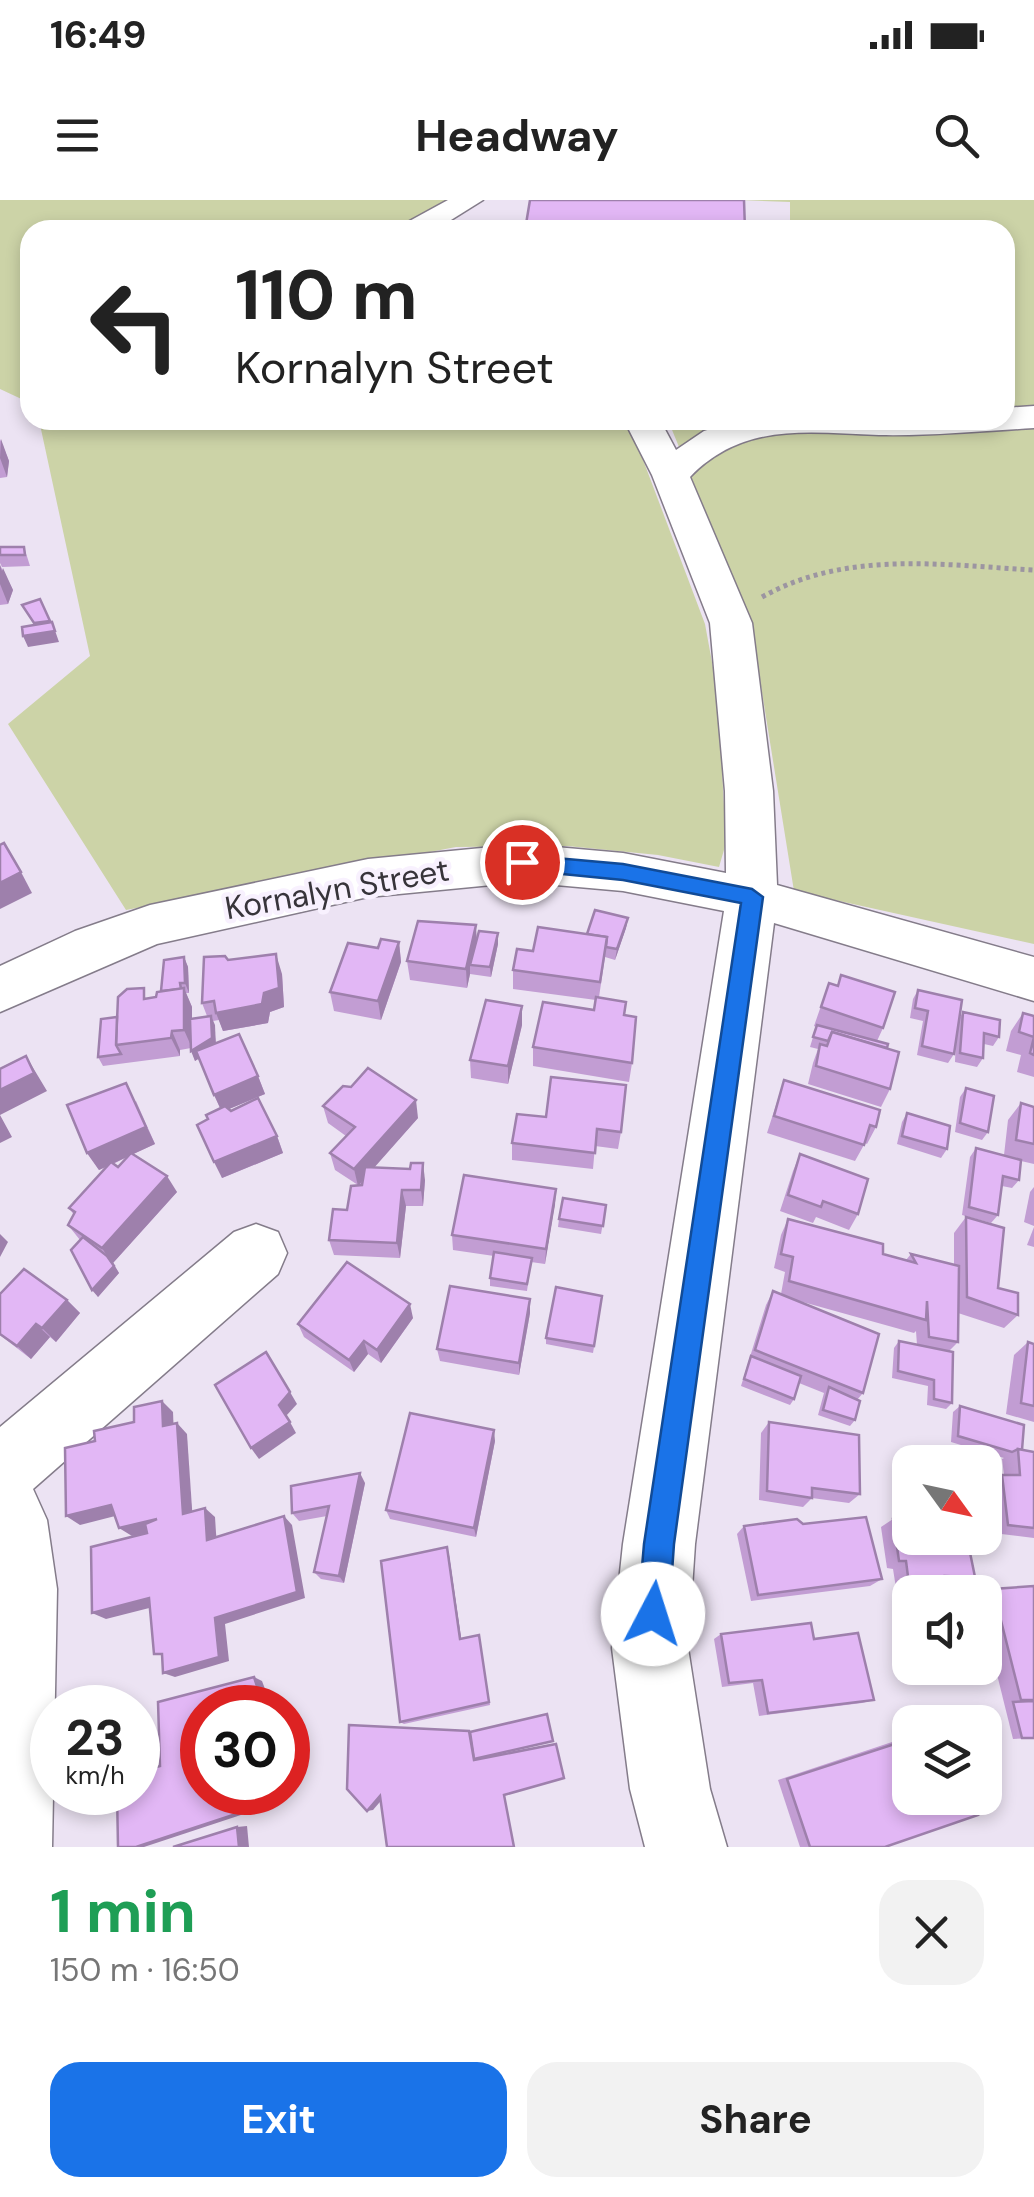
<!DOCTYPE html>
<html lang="en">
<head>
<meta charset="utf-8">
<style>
	:root { --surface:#fff; --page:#f2f2f2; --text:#222; --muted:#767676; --accent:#1a73e8 }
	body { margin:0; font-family:"DM Sans",sans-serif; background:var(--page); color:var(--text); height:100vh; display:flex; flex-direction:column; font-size:38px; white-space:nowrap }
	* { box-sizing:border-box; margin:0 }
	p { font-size:32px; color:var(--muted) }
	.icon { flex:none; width:55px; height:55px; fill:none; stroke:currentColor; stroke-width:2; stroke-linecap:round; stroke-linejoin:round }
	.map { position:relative; height:1647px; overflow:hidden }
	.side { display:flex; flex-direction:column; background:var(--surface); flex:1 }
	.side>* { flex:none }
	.top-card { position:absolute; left:20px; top:20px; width:995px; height:210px; border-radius:30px; box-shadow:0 5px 15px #0003; background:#fff; color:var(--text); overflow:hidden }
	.needle { width:65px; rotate:123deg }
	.fabs { position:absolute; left:892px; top:1245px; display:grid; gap:20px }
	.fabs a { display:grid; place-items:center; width:110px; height:110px; border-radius:20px; background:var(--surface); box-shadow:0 5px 15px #0003; font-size:50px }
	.speed { position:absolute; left:30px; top:1485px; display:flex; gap:20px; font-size:50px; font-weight:700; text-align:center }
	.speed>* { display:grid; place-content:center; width:130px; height:130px; border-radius:50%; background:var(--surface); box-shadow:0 5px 15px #0003; line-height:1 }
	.speed small { font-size:25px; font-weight:400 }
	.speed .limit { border:15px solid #d22; background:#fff; color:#111 }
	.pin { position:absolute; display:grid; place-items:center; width:85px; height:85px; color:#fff; margin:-42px; border:5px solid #fff; border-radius:50%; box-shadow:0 2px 10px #0007 }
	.me { position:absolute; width:110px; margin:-55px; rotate:5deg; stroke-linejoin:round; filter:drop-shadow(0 0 8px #0008) }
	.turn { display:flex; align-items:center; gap:35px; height:210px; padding:0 50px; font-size:45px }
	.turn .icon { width:130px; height:130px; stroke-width:2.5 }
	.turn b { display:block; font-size:70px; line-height:85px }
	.round { display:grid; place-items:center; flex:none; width:105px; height:105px; border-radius:30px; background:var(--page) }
	.head { display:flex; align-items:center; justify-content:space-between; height:170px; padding:0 50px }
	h1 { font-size:60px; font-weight:700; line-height:75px; color:#1e9e55 }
	.primary-button { display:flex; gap:20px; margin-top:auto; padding:20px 50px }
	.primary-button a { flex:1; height:115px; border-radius:30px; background:var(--accent); color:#fff; font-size:40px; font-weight:700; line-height:115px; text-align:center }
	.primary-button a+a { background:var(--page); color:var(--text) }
	.status { display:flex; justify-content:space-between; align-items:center; height:70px; padding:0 50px; background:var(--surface); direction:ltr }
	.status svg { height:28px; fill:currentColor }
	header { display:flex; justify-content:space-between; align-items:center; height:130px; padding:0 50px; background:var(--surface); font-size:45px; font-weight:700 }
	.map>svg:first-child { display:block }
	.green { fill:#ccd3a7 }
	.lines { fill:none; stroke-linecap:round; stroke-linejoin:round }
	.minor-casing { stroke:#847c8a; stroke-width:3 }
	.path { stroke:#9c95a1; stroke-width:5; stroke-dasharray:4 4; stroke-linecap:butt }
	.minor { fill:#fff; fill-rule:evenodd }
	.wall { fill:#c29dd3; fill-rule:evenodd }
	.shaded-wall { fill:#9e80ac }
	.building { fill:#e2b7f5; stroke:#9e80ac; stroke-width:2.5 }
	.route { fill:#1a73e8; stroke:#114b97; stroke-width:2.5 }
	.labels { text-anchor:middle; stroke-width:9; stroke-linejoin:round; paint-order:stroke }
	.street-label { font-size:32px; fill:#37343a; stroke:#f8f1fe }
</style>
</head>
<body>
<div class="status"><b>16:49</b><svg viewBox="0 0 49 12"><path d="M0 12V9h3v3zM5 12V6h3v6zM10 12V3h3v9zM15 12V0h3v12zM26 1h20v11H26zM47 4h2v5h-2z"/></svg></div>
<header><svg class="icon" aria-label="menu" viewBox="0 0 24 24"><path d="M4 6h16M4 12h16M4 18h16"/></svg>Headway<svg class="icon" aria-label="search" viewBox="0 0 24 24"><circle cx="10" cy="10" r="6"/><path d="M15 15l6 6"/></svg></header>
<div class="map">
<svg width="1034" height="1647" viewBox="0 0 1034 1647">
	<rect width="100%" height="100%" fill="#ece3f3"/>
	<g class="green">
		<polygon points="0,0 469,0 414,30 30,30 30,203 0,189"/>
		<polygon points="740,0 1034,0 1034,744 794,691 751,424 668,220 1005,220 1005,30 790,30 790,2"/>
		<polygon points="39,220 628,220 705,424 718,495 726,643 719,667 658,655 567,646 456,647 126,710 8,524 90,456"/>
	</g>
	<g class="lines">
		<g class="minor-casing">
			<g id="minor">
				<polygon points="448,0 483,0 435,30 399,30 404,24"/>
				<path d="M1034,206V228C983,231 931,236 879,235C810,233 744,221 690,277L752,423L773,591L777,685L1034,757V801L774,723L695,1344L688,1448L710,1589L727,1647H645L630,1589L612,1448L623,1344L724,711L623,691L522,682L368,697L157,744L0,812V766L75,731L150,705L368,659L522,644L623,653L726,673L725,591L710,423L652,275L624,220H660L676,250L704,231L740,220H1005V208Z"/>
				<polygon points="256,1024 278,1032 287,1053 278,1074 33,1289 47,1320 57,1389 52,1647 0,1647 0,1227 234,1032"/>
			</g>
		</g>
		<path class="path" d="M762,397C846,350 941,365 1034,370"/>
		<use href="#minor" class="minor"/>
	</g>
	<g class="wall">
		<polygon points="0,239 9,261 7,277 0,278"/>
		<polygon points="0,347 24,347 30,366 2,367 0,363"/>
		<polygon points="0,365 13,390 8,404 0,405"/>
		<polygon points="628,718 626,728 615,760 605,757 599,797 624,815 632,863 629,882 533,866 533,847 594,810 596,800 513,789 513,770 533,751 587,734"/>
		<polygon points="477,739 498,744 491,777 470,774 467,788 410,780 407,761"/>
		<polygon points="399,742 401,762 381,820 334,811 330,792 378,748"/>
		<polygon points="184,757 188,767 189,793 186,793 192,807 192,819 207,816 202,803 228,760 282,774 284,807 270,812 268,823 223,831 219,820 213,821 216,843 258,876 265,894 229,909 277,936 283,953 222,978 208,919 220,908 199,858 195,861 191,848 180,850 180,856 103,866 98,857 117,817 149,798 156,797"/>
		<polygon points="841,775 883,828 877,841 887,848 890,889 881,907 808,884 813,863 818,849 810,847 816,827 814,826 829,783 837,786"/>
		<polygon points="918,790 959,819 963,812 999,837 993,846 984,844 983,858 977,867 955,862 956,836 954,854 948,863 917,855 923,821 910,818 913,799"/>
		<polygon points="522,806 522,825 508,884 471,878 470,860"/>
		<polygon points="1023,813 1034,816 1034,877 1017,872 1021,855 1006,851 1011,831"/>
		<polygon points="784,880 876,927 867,944 865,943 855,961 767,933"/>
		<polygon points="966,888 988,932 982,940 955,932 960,897"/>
		<path d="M136,901L155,944L133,954L177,992L113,1063L119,1073L98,1097L80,1040L68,1025L74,1015L69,1008L108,966L99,970L87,953ZM127,957L118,967L113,964Z"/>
		<polygon points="1021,903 1034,907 1034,964 1021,961 1019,980 1012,988 1002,986 998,1015 991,1023 962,1015 970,957 976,948 1004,955 1008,920"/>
		<polygon points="323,906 418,918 374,967 425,980 423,1006 406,1006 400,1058 334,1055 329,1040 347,1010 358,985 335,970 330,953 346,936 328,923"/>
		<polygon points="907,913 947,949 941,958 897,944 902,922"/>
		<polygon points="517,914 621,932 618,949 595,946 593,969 512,960 512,943"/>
		<polygon points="800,954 858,1014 849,1030 816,1017 813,1023 780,1011 793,971"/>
		<polygon points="1034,987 1034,1026 1024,1022 1030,992"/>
		<polygon points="556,989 545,1064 531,1062 527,1091 490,1086 490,1078 494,1056 453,1050 452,1035"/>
		<polygon points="606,1005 601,1034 558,1027 559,1019"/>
		<polygon points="966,1017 998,1088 1018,1115 1004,1128 958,1113 958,1142 949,1151 952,1203 946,1209 927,1205 928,1186 892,1178 894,1148 899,1141 917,1145 916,1131 914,1133 792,1099 863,1193 857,1200 855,1220 850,1226 818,1215 824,1193 799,1183 794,1199 790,1205 741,1186 766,1105 773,1091 781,1094 785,1072 774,1068 781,1035 788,1019 883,1054 906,1060 911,1054 954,1065 954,1033"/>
		<polygon points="1034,1027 1034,1047 1027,1045"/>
		<polygon points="0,1094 67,1100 80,1113 56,1142 50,1137 31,1159 0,1135"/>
		<polygon points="602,1096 593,1153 546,1144 546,1138"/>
		<polygon points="530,1113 519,1175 440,1161 437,1149"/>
		<polygon points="413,1118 381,1163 368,1154 354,1172 304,1137 298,1124"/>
		<polygon points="1028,1142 1034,1144 1034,1222 1006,1214 1014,1155"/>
		<polygon points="960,1206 1022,1250 1034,1252 1034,1338 993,1333 987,1285 1004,1275 1002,1259 1004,1258 951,1242 953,1212"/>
		<polygon points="769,1222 860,1294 849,1303 812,1298 803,1307 759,1300 761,1233"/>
		<polygon points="495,1241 476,1337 390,1319 386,1310"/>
		<polygon points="365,1283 344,1383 321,1379 314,1372 327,1316 299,1321 292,1313"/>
		<polygon points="893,1319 975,1377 960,1383 947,1383 910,1392 910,1407 899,1407 893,1369 887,1368 881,1327"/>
		<polygon points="803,1324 882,1379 870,1386 751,1401 737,1334 744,1326"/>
		<polygon points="449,1355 461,1439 479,1435 490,1505 404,1524 400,1522"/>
		<polygon points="993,1389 1034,1538 1013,1539 985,1426 984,1392"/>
		<polygon points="721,1434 814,1439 874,1500 862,1503 759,1516 753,1483 722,1487 714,1439"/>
		<polygon points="910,1536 910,1598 885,1647 800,1647 778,1580"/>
	</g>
	<g class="shaded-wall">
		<polygon points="1,239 9,261 7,277 0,258"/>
		<polygon points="0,365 2,371 3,368 13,390 8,404 0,384"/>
		<polygon points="50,421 54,431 52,422 59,442 28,447 23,436 39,434 34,423"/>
		<polygon points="21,672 32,693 0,709 0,683"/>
		<polygon points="628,718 626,728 615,760 617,749"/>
		<polygon points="476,725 477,745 470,765 470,774 467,788 466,769"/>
		<polygon points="498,733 498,744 491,777 490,767"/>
		<polygon points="399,742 401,762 381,820 378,801"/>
		<polygon points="276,754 282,774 284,807 270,812 268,823 223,831 216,813"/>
		<polygon points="184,757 188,767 189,793 185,783"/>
		<polygon points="180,783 184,793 184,788 192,807 192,848 184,830"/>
		<polygon points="522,806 522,825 508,884 508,866"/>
		<polygon points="211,816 215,825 216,848 195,861 191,851"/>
		<polygon points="172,831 180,850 180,856 171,838"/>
		<polygon points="26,856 47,891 0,915 12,937 0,943 0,890"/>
		<polygon points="258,876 265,894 222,912 214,895"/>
		<polygon points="126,883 155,944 99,970 87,953"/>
		<polygon points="416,900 418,918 358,986 354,969"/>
		<polygon points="277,936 283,953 222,978 214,962"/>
		<polygon points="423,963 425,980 423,1006 421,990"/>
		<polygon points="167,976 177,992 113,1063 119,1073 98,1097 92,1090 107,1056 102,1048"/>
		<polygon points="556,989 555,1005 545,1064 546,1049"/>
		<polygon points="402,990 406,1006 400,1058 397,1043"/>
		<polygon points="0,1034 8,1042 0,1057"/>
		<polygon points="530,1099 530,1113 519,1175 519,1163"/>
		<polygon points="67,1100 80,1113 56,1142 42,1128"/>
		<polygon points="410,1104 413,1118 381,1163 377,1150"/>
		<polygon points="36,1124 50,1137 31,1159 17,1146"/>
		<polygon points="364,1141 368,1154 354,1172 349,1160"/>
		<polygon points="290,1192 297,1204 286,1216 279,1205"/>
		<polygon points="162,1201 173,1212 174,1237 163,1226"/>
		<polygon points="290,1222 296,1233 259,1259 251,1248"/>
		<polygon points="177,1223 187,1234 193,1323 183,1314"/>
		<polygon points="494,1230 495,1241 476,1337 474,1328"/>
		<polygon points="360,1273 365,1283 344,1383 339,1376"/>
		<polygon points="111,1305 123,1314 80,1325 66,1316"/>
		<polygon points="205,1308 215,1317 217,1348 207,1340"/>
		<polygon points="284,1316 292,1325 305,1398 225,1424 229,1461 175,1477 163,1473 215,1418"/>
		<polygon points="157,1319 168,1328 132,1336 119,1328"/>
		<polygon points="447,1347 449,1355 462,1444 460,1439"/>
		<polygon points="149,1398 161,1405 106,1419 92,1413"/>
		<polygon points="254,1477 262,1481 272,1508 264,1508"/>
		<polygon points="138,1517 145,1518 146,1550 138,1553"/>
		<polygon points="268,1592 277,1592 274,1604 144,1647 136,1647"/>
		<polygon points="380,1596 385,1596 373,1610 367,1611"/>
		<polygon points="247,1626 249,1647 239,1647 237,1627"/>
	</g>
	<g class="building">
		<polygon points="530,0 744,0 745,30 525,30"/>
		<polygon points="0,347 24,347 25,355 0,355"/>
		<polygon points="40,399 50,421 34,423 22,405"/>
		<polygon points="52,422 55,431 23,436 22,427"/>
		<polygon points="4,643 21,672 0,683 0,645"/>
		<polygon points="595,710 628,718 617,749 606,747 607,737 587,734"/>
		<polygon points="418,721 476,725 466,769 407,761"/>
		<polygon points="538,727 607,737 600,782 513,770 517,749 533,751"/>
		<polygon points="479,731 498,733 490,767 470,765"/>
		<polygon points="381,739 399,742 378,801 330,792 348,743 378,748"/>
		<polygon points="276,754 279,788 264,793 262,804 216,813 214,801 202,803 204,757 225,756 228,760"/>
		<polygon points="184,757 185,783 180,783 181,789 161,791 164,760"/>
		<polygon points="841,775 895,792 883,828 821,807 829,783 838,786"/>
		<polygon points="144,788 144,799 156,797 157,792 184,788 184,830 172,831 171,838 116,845 118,797 127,789"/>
		<polygon points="918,790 962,800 954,854 922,846 928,811 915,808"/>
		<polygon points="596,797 626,802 624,815 636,817 632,863 533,847 543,802 594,810"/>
		<polygon points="486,800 522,806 508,866 470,860"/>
		<polygon points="963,812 1000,820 999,837 984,833 983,858 960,853"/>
		<polygon points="1023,813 1034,816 1034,855 1030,853 1034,837 1019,832"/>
		<polygon points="211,816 212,838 191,851 190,819"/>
		<polygon points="117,817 116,845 121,854 98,857 101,819"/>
		<polygon points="817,825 888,844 887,848 832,832 828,841 813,837"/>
		<polygon points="832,832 899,852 890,889 816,866 820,844 827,846"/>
		<polygon points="239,834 258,876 214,895 196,851"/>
		<polygon points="26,856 34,873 0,890 0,869"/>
		<polygon points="368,868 416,900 354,969 330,953 355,927 323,906 343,886 351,887"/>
		<polygon points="551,877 626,885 621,932 597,929 595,953 512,943 517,914 546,917"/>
		<polygon points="784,880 880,910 876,927 870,925 864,945 774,916"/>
		<polygon points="126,883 146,927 87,953 67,905"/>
		<polygon points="966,888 994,896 988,932 960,923"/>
		<polygon points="258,898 277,936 214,962 197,925 208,919 206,915 225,906 231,911"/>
		<polygon points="1021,903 1034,907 1034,944 1016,940"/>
		<polygon points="907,913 950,926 947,949 902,936"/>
		<polygon points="976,948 1021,960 1019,980 1003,976 998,1015 969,1007"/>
		<polygon points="131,953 167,976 102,1048 68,1025 75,1012 69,1008 111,962 118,967"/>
		<polygon points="800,954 868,979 858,1014 823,1001 821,1007 788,995"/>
		<polygon points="411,963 423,963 421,990 402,990 397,1043 329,1040 333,1009 347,1010 351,986 362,985 365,967 410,969"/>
		<polygon points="464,975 556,989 546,1049 452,1035"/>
		<polygon points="563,998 606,1005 603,1026 559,1019"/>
		<polygon points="966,1017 1004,1028 998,1088 1018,1093 1018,1115 967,1097"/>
		<polygon points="788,1019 883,1044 883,1054 916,1063 911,1054 959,1066 958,1142 929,1137 927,1101 926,1120 789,1081 793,1057 781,1054"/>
		<polygon points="83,1037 107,1056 114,1066 92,1090 71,1050"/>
		<polygon points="494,1052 532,1058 527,1084 490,1078"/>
		<polygon points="347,1062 410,1104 377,1150 364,1141 349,1160 298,1124"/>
		<polygon points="24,1069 67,1100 42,1128 36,1124 17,1146 0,1134 0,1094"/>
		<polygon points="450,1086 530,1099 519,1163 437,1149"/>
		<polygon points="556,1087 602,1096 594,1146 546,1138"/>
		<polygon points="773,1091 879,1134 863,1193 755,1150"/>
		<polygon points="899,1141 953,1152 952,1203 934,1199 934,1180 898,1171"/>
		<polygon points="1028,1142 1034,1144 1034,1206 1021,1203"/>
		<polygon points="266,1152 290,1192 279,1205 290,1222 251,1248 215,1185"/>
		<polygon points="751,1156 801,1176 794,1199 744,1179"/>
		<polygon points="829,1187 860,1201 855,1220 823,1210"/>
		<polygon points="162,1201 163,1226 177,1223 183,1314 205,1308 207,1340 284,1316 297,1392 215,1418 219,1457 163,1473 162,1454 154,1454 149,1398 92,1413 91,1347 147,1333 145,1324 157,1319 119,1328 111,1305 66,1316 65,1248 95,1241 94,1231 134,1222 134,1207"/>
		<polygon points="960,1206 1024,1225 1022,1250 1018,1249 1012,1252 958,1236"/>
		<polygon points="410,1213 494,1230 474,1328 386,1310"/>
		<polygon points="769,1222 859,1235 860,1294 812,1288 812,1298 767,1291"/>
		<polygon points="1018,1249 1034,1252 1034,1328 1008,1325 1002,1275 1020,1275"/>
		<polygon points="360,1273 339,1376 314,1372 329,1306 292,1313 291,1286"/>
		<polygon points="866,1317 882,1379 758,1395 744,1326 797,1319 803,1324"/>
		<polygon points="893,1319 910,1319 910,1338 967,1338 975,1377 945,1376 949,1392 910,1392 906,1361 899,1361"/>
		<polygon points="447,1347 460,1439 479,1435 489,1502 400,1522 381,1361"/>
		<polygon points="1034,1386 1034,1500 1021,1500 993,1389"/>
		<polygon points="811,1423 814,1439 858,1433 874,1500 768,1513 762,1480 729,1483 721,1434"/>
		<polygon points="254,1477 264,1508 202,1508 202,1592 268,1592 266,1604 136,1647 118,1647 117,1592 138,1592 138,1572 160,1566 158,1502"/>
		<polygon points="1034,1501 1034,1538 1022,1538 1013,1502"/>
		<polygon points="547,1514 553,1541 474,1559 470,1532"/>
		<polygon points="138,1517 140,1549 138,1550"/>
		<polygon points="349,1525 469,1531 474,1560 556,1544 564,1578 504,1595 514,1647 387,1647 380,1596 367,1611 347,1589"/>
		<polygon points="910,1539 910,1598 971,1598 978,1615 885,1647 810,1647 787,1579"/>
		<polygon points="237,1627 239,1647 173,1647"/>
	</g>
	<polygon class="route" points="522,655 623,664 752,689 763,697 674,1344 669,1414 664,1424 653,1429 642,1424 638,1414 644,1344 741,703 623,680 522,670 511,662"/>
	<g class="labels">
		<g class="street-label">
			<text transform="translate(337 689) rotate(-10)" y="11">Kornalyn Street</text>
		</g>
	</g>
</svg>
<div class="fabs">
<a><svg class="needle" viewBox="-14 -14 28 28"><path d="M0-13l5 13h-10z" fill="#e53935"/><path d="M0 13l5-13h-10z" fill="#767676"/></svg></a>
<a><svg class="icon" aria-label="sound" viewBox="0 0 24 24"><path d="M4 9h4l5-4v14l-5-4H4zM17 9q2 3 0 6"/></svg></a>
<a><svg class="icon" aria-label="layers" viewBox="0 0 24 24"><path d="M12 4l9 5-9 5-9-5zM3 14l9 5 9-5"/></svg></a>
</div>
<div class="speed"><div>23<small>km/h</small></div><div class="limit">30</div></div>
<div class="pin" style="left:522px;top:662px;background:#d93025"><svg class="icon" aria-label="arrive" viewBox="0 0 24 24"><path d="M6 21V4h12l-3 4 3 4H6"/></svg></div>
<svg class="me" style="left:653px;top:1414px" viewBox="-20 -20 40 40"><circle r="19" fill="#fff"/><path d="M0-13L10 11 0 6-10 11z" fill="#1a73e8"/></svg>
<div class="top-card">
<div class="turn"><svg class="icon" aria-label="left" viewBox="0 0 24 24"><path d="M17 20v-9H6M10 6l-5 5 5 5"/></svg><div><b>110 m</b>Kornalyn Street</div></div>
</div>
</div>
<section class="side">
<div class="head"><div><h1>1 min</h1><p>150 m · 16:50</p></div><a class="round"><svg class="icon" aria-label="close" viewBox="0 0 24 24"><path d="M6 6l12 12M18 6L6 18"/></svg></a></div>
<div class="primary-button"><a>Exit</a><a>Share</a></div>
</section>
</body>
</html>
